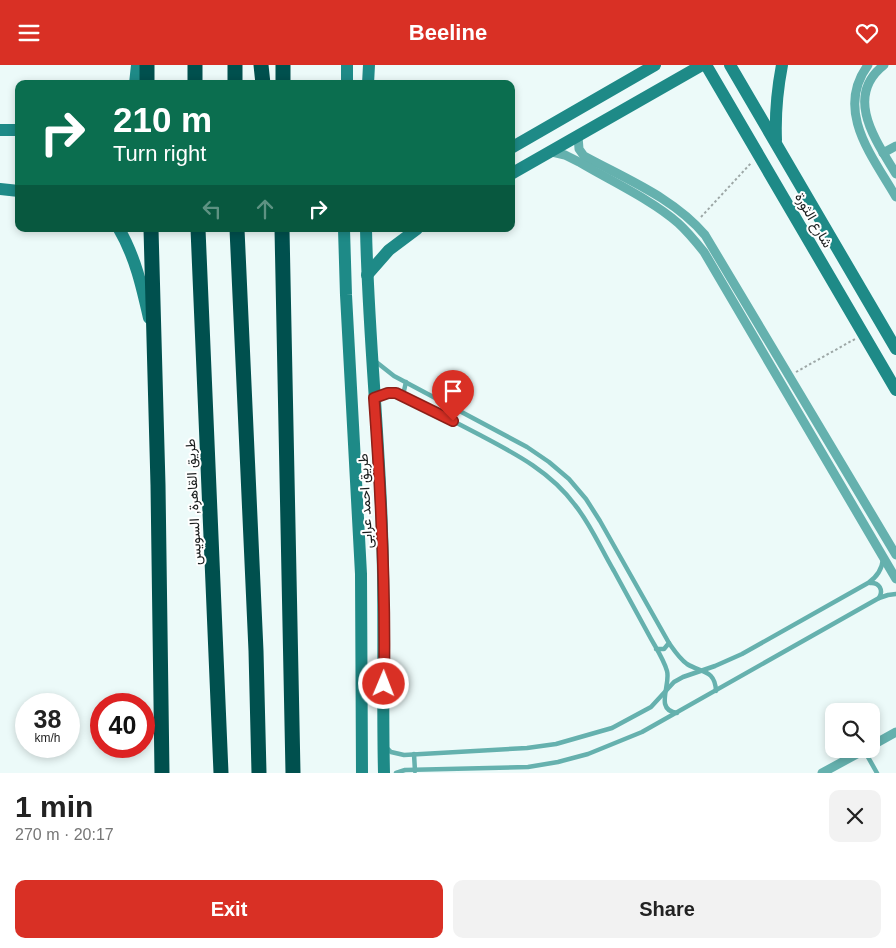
<!DOCTYPE html>
<html lang="en">
<head>
<meta charset="utf-8">
<style>
	:root { --surface:#fff; --page:#f2f2f2; --text:#222; --muted:#767676; --accent:#d93025 }
	body { margin:0; font-family:Helvetica,Vazirmatn,sans-serif; background:var(--page); color:var(--text); height:100vh; display:flex; flex-direction:column; font-size:19px; white-space:nowrap }
	* { box-sizing:border-box; margin:0 }
	p { font-size:16px; color:var(--muted) }
	.icon { flex:none; width:28px; height:28px; fill:none; stroke:currentColor; stroke-width:2; stroke-linecap:round; stroke-linejoin:round }
	.map { position:relative; height:708px; overflow:hidden }
	.sheet { display:flex; flex-direction:column; background:var(--surface); flex:1 }
	.sheet>* { flex:none }
	.guide { position:absolute; left:15px; top:15px; width:500px; height:152px; border-radius:10px; box-shadow:0 2px 8px #0003; background:#0b6e4f; color:#fff; overflow:hidden }
	.tools { position:absolute; left:825px; top:638px; display:grid; gap:10px }
	.tools a { display:grid; place-items:center; width:55px; height:55px; border-radius:10px; background:var(--surface); box-shadow:0 2px 8px #0003; font-size:25px }
	.speed { position:absolute; left:15px; top:628px; display:flex; gap:10px; font-size:25px; font-weight:700; text-align:center }
	.speed>* { display:grid; place-content:center; width:65px; height:65px; border-radius:50%; background:var(--surface); box-shadow:0 2px 8px #0003; line-height:1 }
	.speed small { font-size:12px; font-weight:400 }
	.speed .limit { border:8px solid #d22; background:#fff; color:#111 }
	.pin { position:absolute; display:grid; place-items:center; width:42px; height:42px; color:#fff; margin:-51px -21px; border-radius:50% 50% 50% 0; rotate:-45deg; box-shadow:0 0 5px #0007 }
	.pin .icon { rotate:45deg }
	.me { position:absolute; width:55px; margin:-28px; rotate:1deg; stroke-linejoin:round; filter:drop-shadow(0 0 4px #0008) }
	.turn { display:flex; align-items:center; gap:18px; height:105px; padding:0 15px; font-size:22px }
	.turn .icon { width:65px; height:65px; stroke-width:2.5 }
	.turn b { display:block; font-size:35px; line-height:42px }
	.lanes { display:flex; align-items:center; height:48px; padding:0 15px; background:#0003; justify-content:center; gap:25px; direction:ltr }
	.lanes .off { opacity:.35 }
	.round { display:grid; place-items:center; flex:none; width:52px; height:52px; border-radius:10px; background:var(--page) }
	.headline { display:flex; align-items:center; justify-content:space-between; height:85px; padding:0 15px }
	h1 { font-size:30px; font-weight:700; line-height:38px }
	.button { display:flex; gap:10px; margin-top:auto; padding:10px 15px }
	.button a { flex:1; height:58px; border-radius:10px; background:var(--accent); color:#fff; font-size:20px; font-weight:700; line-height:58px; text-align:center }
	.button a+a { background:var(--page); color:var(--text) }
	header { display:flex; justify-content:space-between; align-items:center; height:65px; padding:0 15px; background:var(--accent); color:#fff; font-size:22px; font-weight:700 }
	.map>svg:first-child { display:block }
	.lines { fill:none; stroke-linecap:round; stroke-linejoin:round }
	.path { stroke:#9da7a6; stroke-width:2; stroke-dasharray:2.5 2.5; stroke-linecap:butt }
	.lane { stroke:#65b1ae; stroke-width:4.5 }
	.street { stroke:#65b1ae; stroke-width:9 }
	.secondary { stroke:#1e8a87; stroke-width:12 }
	.highway { stroke:#00504e; stroke-width:15 }
	.route-casing { stroke:#8d1f18; stroke-width:12 }
	.route { stroke:#d93025; stroke-width:9 }
	.labels { text-anchor:middle; stroke-width:4; stroke-linejoin:round; paint-order:stroke }
	.street-label { font-size:14px; fill:#171b1b; stroke:#fff }
</style>
</head>
<body>
<header><svg class="icon" aria-label="menu" viewBox="0 0 24 24"><path d="M4 6h16M4 12h16M4 18h16"/></svg>Beeline<svg class="icon" aria-label="heart" viewBox="0 0 24 24"><path d="M12 20l-8-8c-3-5 5-10 8-4 3-6 11-1 8 4z"/></svg></header>
<div class="map">
<svg width="896" height="708" viewBox="0 0 896 708">
	<rect width="100%" height="100%" fill="#ecfaf9"/>
	<g class="lines">
		<g class="path">
			<polyline points="701,152 752,97"/>
			<polyline points="796,307 855,274"/>
		</g>
		<g class="lane">
			<path d="M375,296L394,311L527,382L549,397L569,414L586,434L600,456L669,578C674,585 679,593 687,599C701,608 715,604 716,626"/>
			<polyline points="403,330 406,317"/>
			<path d="M376,333L388,328L403,330C428,343 453,356 478,369C514,388 550,406 575,440C591,460 601,484 614,506C626,528 638,550 650,572C656,583 664,595 667,606C671,620 654,645 677,648"/>
			<path d="M870,518C879,517 884,525 879,533"/>
			<polyline points="656,584 664,584 669,578"/>
			<path d="M386,682L391,687L404,690L527,683L556,679L612,663L651,642L674,617L683,612L715,601L742,589L868,518C877,512 882,505 883,494"/>
			<polyline points="864,685 877,708"/>
			<polyline points="414,689 415,706"/>
			<polyline points="396,708 405,705 528,702 558,697 588,689 642,667 879,533 888,530 896,529"/>
		</g>
		<g class="street">
			<path d="M868,0C834,46 873,92 896,132"/>
			<path d="M884,0C843,32 877,77 896,109"/>
			<path d="M578,71L579,84L584,91C626,114 674,133 705,170L896,490"/>
			<path d="M552,87L565,90L579,97C609,115 652,135 678,158C688,167 696,177 704,187L896,514"/>
			<polyline points="883,88 896,81"/>
			<polyline points="871,681 896,667"/>
			<polyline points="822,708 866,684"/>
		</g>
		<g class="secondary">
			<polyline points="706,0 896,325"/>
			<polyline points="730,0 896,284"/>
			<polyline points="135,19 137,0"/>
			<polyline points="347,19 347,0"/>
			<polyline points="368,19 369,0"/>
			<polyline points="0,65 19,65"/>
			<path d="M776,75C775,49 777,26 782,0"/>
			<polyline points="511,83 655,0"/>
			<polyline points="511,109 702,0"/>
			<polyline points="0,124 19,126"/>
			<path d="M119,164C135,191 142,222 149,253"/>
			<polyline points="344,164 346,230 361,509 362,708"/>
			<path d="M366,164C368,265 379,365 382,466C385,547 382,627 384,708"/>
			<polyline points="367,210 389,185 417,164"/>
		</g>
		<g class="highway">
			<polyline points="147,0 147,19"/>
			<polyline points="195,0 195,19"/>
			<polyline points="235,0 235,19"/>
			<polyline points="261,0 263,19"/>
			<polyline points="283,19 283,0"/>
			<polyline points="151,164 158,420 162,708"/>
			<polyline points="198,164 221,708"/>
			<polyline points="237,164 256,586 259,708"/>
			<polyline points="282,164 293,708"/>
		</g>
	</g>
	<g class="lines">
		<g class="route-casing">
			<path id="route" d="M384,619C386,524 381,429 374,333L388,328H396L453,356"/>
		</g>
		<use href="#route" class="route"/>
	</g>
	<g class="labels">
		<g class="street-label">
			<text transform="translate(814 155) rotate(60)" y="5">شارع الثورة</text>
			<text transform="translate(365 436) rotate(-93)" y="5">طريق احمد عرابى</text>
			<text transform="translate(193 437) rotate(-93)" y="5">طريق القاهرة, السويس</text>
		</g>
	</g>
</svg>
<div class="tools">
<a><svg class="icon" aria-label="search" viewBox="0 0 24 24"><circle cx="10" cy="10" r="6"/><path d="M15 15l6 6"/></svg></a>
</div>
<div class="speed"><div>38<small>km/h</small></div><div class="limit">40</div></div>
<div class="pin" style="left:453px;top:356px;background:#d93025"><svg class="icon" aria-label="arrive" viewBox="0 0 24 24"><path d="M6 21V4h12l-3 4 3 4H6"/></svg></div>
<svg class="me" style="left:384px;top:619px" viewBox="-20 -20 40 40"><circle r="17" fill="#d93025" stroke="#fff" stroke-width="3"/><path d="M0-11L8 9 0 5-8 9z" fill="#fff"/></svg>
<div class="guide">
<div class="turn"><svg class="icon" aria-label="right" viewBox="0 0 24 24"><path d="M7 20v-9h11M14 6l5 5-5 5"/></svg><div><b>210 m</b>Turn right</div></div>
<div class="lanes"><svg class="icon off" aria-label="left" viewBox="0 0 24 24"><path d="M17 20v-9H6M10 6l-5 5 5 5"/></svg><svg class="icon off" aria-label="ahead" viewBox="0 0 24 24"><path d="M12 20V5M6 11l6-6 6 6"/></svg><svg class="icon" aria-label="right" viewBox="0 0 24 24"><path d="M7 20v-9h11M14 6l5 5-5 5"/></svg></div>
</div>
</div>
<section class="sheet">
<div class="headline"><div><h1>1 min</h1><p>270 m · 20:17</p></div><a class="round"><svg class="icon" aria-label="close" viewBox="0 0 24 24"><path d="M6 6l12 12M18 6L6 18"/></svg></a></div>
<div class="button"><a>Exit</a><a>Share</a></div>
</section>
</body>
</html>
